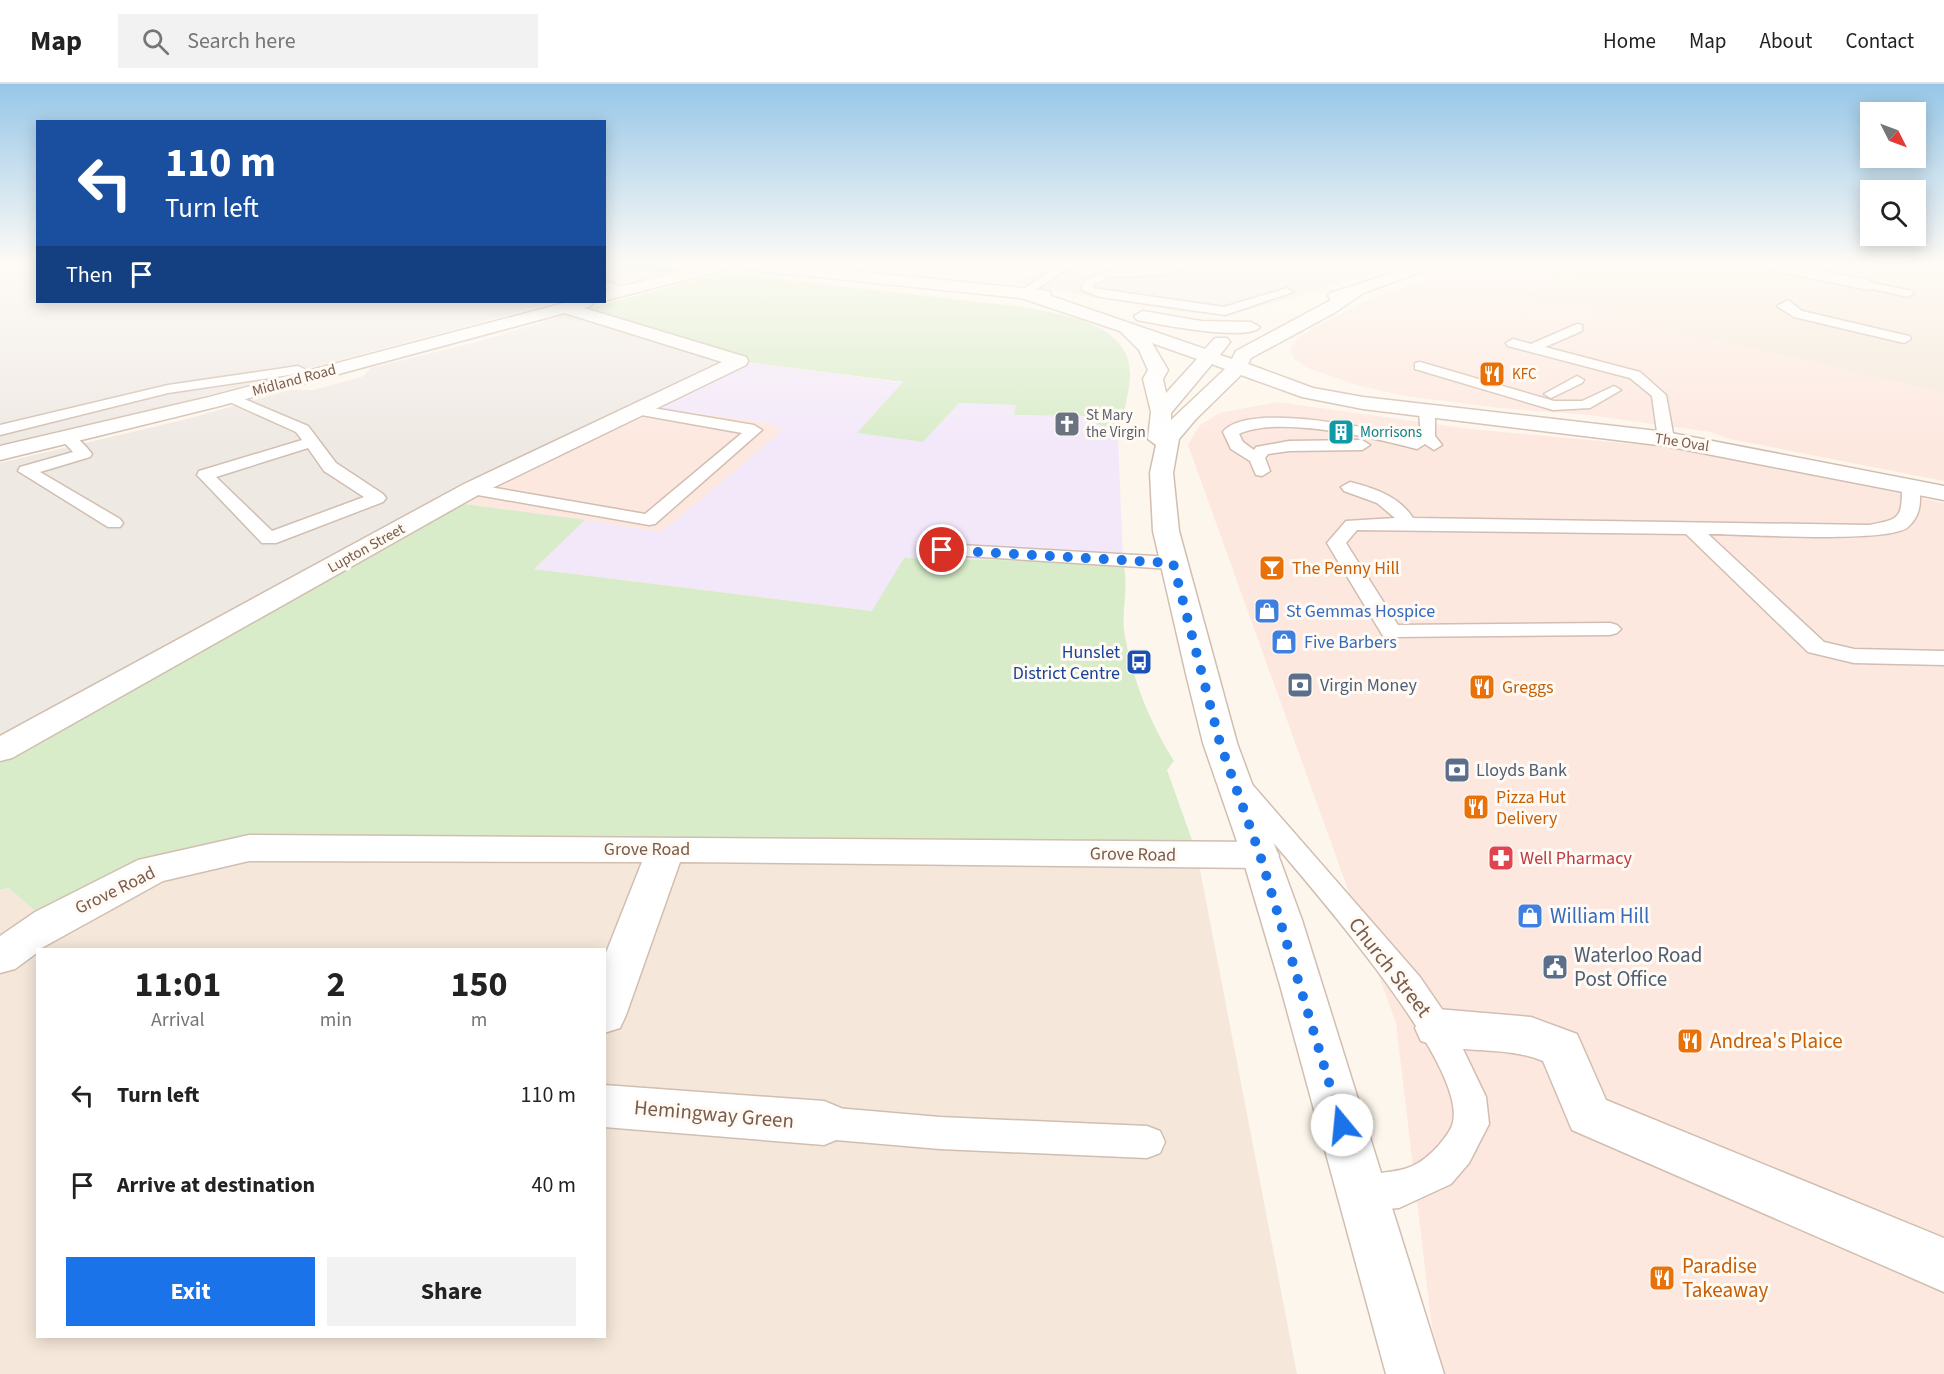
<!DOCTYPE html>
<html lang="en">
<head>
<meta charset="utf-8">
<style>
	:root { --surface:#fff; --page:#f2f2f2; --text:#222; --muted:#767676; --line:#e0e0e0; --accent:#1a73e8 }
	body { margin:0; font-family:"Source Sans 3",sans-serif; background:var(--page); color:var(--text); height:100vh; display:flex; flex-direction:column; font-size:22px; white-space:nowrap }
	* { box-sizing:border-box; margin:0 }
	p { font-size:20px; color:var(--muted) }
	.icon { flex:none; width:33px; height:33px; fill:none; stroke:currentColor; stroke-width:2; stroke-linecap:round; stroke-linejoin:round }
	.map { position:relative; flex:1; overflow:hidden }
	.details { position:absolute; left:36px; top:864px; width:570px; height:390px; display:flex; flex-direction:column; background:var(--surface); border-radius:0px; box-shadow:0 3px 15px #0003 }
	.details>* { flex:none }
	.guide { position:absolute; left:36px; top:36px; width:570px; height:183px; border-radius:0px; box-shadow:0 3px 15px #0003; background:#1a4fa0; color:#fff; overflow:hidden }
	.needle { width:39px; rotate:132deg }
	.controls { position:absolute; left:1860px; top:18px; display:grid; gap:12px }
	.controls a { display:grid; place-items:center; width:66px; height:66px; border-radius:0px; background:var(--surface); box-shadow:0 3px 15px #0003; font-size:30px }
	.pin { position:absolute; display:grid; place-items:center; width:51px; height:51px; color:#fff; margin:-26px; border:3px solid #fff; border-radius:50%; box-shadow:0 2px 6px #0007 }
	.me { position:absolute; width:66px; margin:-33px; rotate:343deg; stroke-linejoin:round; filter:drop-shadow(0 0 4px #0008) }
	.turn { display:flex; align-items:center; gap:21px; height:126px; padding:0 30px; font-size:27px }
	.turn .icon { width:78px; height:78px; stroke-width:2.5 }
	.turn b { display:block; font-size:42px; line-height:51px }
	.then { display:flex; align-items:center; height:57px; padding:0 30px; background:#0003; gap:12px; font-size:22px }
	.eta { display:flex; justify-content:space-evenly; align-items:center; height:102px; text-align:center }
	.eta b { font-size:36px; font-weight:700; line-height:42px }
	.cta { display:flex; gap:12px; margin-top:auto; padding:12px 30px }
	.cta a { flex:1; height:69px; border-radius:0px; background:var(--accent); color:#fff; font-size:24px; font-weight:700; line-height:69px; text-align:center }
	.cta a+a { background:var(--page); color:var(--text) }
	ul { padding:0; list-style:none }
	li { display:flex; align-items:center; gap:18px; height:90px; padding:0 30px }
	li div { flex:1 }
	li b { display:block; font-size:22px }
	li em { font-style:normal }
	header { display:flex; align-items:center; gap:36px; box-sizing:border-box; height:84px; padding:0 30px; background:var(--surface); border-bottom:2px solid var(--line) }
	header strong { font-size:28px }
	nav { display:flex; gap:33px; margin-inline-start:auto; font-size:21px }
	.search { width:420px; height:54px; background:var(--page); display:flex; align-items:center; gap:15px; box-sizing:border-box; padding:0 21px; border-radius:0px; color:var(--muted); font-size:22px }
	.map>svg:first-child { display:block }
	.residential { fill:#f5e8da; fill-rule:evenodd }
	.commercial { fill:#fde8e0 }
	.industrial { fill:#efe9e4 }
	.education { fill:#f3e8fa }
	.green { fill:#d8ecc9 }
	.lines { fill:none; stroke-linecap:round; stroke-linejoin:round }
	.stream { fill:#a5d3da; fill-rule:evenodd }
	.service-casing { stroke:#d1beb0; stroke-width:3 }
	.pedestrian-casing { stroke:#d1beb0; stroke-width:3 }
	.minor-casing { stroke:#d1beb0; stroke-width:3 }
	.tertiary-casing { stroke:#d1beb0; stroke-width:3 }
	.service { fill:#fff; fill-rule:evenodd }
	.pedestrian { fill:#fff; fill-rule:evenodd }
	.minor { fill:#fff; fill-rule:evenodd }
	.tertiary { fill:#fff; fill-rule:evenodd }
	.route { stroke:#1a73e8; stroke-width:10; stroke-dasharray:0 18 }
	.labels { text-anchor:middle; stroke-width:6; stroke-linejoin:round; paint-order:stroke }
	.far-food-label { font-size:15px; fill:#c56008; stroke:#fffaf3; text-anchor:start }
	.far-street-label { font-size:15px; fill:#7a5c4d; stroke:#fffaf3 }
	.far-worship-label { font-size:15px; fill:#5b616d; stroke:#fffaf3; text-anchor:start }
	.far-culture-label { font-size:15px; fill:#0d838f; stroke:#fffaf3; text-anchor:start }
	.food-label { font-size:18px; fill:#c56008; stroke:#fffaf3; text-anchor:start }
	.shop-label { font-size:18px; fill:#366cbe; stroke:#fffaf3; text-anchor:start }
	.transit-label { font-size:18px; fill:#164399; stroke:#fffaf3; text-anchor:end }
	.service-label { font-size:18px; fill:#4e5e75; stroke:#fffaf3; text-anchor:start }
	.street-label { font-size:18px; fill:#7a5c4d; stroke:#fffaf3 }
	.health-label { font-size:18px; fill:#be3a42; stroke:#fffaf3; text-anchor:start }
	.near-shop-label { font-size:21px; fill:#366cbe; stroke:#fffaf3; text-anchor:start }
	.near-service-label { font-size:21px; fill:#4e5e75; stroke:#fffaf3; text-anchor:start }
	.near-street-label { font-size:21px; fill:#7a5c4d; stroke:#fffaf3 }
	.near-food-label { font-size:21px; fill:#c56008; stroke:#fffaf3; text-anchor:start }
</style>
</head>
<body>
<header>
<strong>Map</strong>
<div class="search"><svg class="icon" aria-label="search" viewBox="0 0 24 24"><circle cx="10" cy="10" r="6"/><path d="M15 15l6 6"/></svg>Search here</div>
<nav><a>Home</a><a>Map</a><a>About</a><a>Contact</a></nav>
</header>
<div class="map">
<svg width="1944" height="1290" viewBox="0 0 1944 1290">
	<rect width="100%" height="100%" fill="#fdf6ec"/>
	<g class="residential">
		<polygon points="1604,179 1944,179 1944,309 1522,211"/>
		<path d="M249,764L1197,770L1297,1290H0V806ZM38,866H604V1252H38Z"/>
	</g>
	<g class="commercial">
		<polygon points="807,179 1055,179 1015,200"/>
		<polygon points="1469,179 1604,179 1523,211 1944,309 1944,397 1730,355 1711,348 1589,331 1500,324 1406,312 1359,302 1308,284 1294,275 1290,264 1297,255 1315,243 1362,219"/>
		<polygon points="1277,318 1470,345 1655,362 1796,387 1944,419 1944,1290 1445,1290 1432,1244 1396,939 1188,361 1199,342 1219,329"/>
		<polygon points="643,322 771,339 782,347 662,448 449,418"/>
	</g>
	<g class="industrial">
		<polygon points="604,179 671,179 686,183 605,205"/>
		<polygon points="1055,179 1409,179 1234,230 1189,229 1015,200"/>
		<polygon points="37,184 38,218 557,218 190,316 0,361 0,187"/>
		<polygon points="577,228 739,277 635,326 0,666 0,379 183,336 290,306 314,306 364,292 370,284 477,258"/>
	</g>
	<polygon class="education" points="739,277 903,299 857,349 923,358 959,319 1017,321 1015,331 1085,332 1118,352 1123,479 905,474 873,527 533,485 585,436 662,448 782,347 771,339 643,322"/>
	<g class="green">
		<path d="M734,190L1022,223C1061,230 1132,239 1130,292C1129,312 1122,333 1118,352L1085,332L1014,331L1016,321L959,319L923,358L857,349L903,298L739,277L577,228L713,191Z"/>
		<path d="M449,418L585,436L534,485L872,527L904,474L1123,479C1130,505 1120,527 1125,553C1134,598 1149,637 1174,677L1167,686L1197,770L249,764L49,839L9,804L0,806V666Z"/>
	</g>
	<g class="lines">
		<polygon class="stream" points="604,179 670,184 673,186 670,188 604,183"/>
		<g class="service-casing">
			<g id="service">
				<polygon points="1063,179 1076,179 1027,211 1017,209"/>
				<polygon points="1182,179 1201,179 1161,191 1109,193 1093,201 1093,204 1224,223 1287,204 1293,208 1225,231 1100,213 1082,206 1083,198 1107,187 1161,185"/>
				<polygon points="1524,179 1543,179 1563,186 1557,189"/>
				<polygon points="604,197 629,205 631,207 625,211 604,204"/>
				<polygon points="1868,198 1912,207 1914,209 1908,213 1864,203 1864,199"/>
				<polygon points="1788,216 1802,227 1909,252 1911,255 1904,259 1794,233 1777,222"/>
				<polygon points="1577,240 1582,241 1582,247 1545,263 1640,288 1666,311 1674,355 1672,358 1666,360 1658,355 1652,312 1630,294 1508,262 1506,259 1513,255 1531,260"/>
				<polygon points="1420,278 1554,317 1582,317 1614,302 1621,306 1590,324 1553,326 1415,285 1415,279"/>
				<polygon points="298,282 319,292 312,296 296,290 168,309 0,351 0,341 168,301"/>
				<polygon points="1577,292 1584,296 1582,299 1551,314 1544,310"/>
				<path d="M230,309L308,342L336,379L383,410L386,414L383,418L276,459H262L197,391L199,387L302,356L296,348L225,316L223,313L225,310ZM308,364L324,387L364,413L272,447L216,393Z"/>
				<polygon points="635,321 754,341 762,346 655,440 649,441 472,410 463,405 472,400 645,430 742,349 630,329 627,326"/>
				<path d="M1427,322L1435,327V352L1442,361L1434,366L1425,360L1417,365C1375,354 1278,331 1239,350L1243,358L1254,366L1256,363L1289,357L1362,356L1370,361L1362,366L1289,367L1268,370L1265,374L1270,387L1262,392L1256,391L1250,377L1231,365L1223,348C1248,316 1385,347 1421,356L1419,327Z"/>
				<path d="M68,349C77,352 86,362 92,370L90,373L40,388L120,435L123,439L120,443H108L18,387L20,383L73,368L60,354Z"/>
				<path d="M1911,396L1920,401C1920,418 1922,430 1908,443C1890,460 1740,450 1708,450L1824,558L1854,565L1944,567V581L1854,579L1808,568L1686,450L1357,446L1346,459L1398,541L1610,539L1617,541L1621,545L1617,549L1610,551L1391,553L1383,552L1380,547L1327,459L1346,437L1395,434L1377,419L1344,407L1341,403L1350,398C1374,404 1399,412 1413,434L1869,441C1901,435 1902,434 1902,401Z"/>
				<polygon points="942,460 1172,473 1182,479 1172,485 935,470 933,466"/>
				<path d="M1241,696L1250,698L1420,893L1448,934L1486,1013L1489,1040L1469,1079L1451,1100L1399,1124L1362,1127L1349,1121L1343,1109L1349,1097C1387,1081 1406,1098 1439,1061C1444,1055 1452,1045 1453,1038C1468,973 1277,765 1232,710L1228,704L1232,698Z"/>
				<polygon points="824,1023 940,1033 1147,1042 1160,1047 1165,1058 1160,1069 1147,1074 940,1065 824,1055 812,1050 806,1039 812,1028"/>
			</g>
		</g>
		<g class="pedestrian-casing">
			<path id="pedestrian" d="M1437,925L1531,933L1577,950L1606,1016L1944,1154V1208L1572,1046L1543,977C1505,961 1461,971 1421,957L1415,944L1421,931Z"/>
		</g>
		<g class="minor-casing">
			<g id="minor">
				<polygon points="1749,179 1781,179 1868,196 1876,201 1868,206 1756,183"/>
				<polygon points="564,218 746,273 748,277 746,281 480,410 12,674 0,677 0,652 464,400 722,278 558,227 556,223"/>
				<polygon points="249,751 1260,758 1273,762 1279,771 1273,780 1260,784 680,778 626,931 620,944 604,949 604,874 642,778 249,777 163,797 38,866 38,868 15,885 0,889 0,852 35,828 138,776"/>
				<polygon points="604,1001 824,1017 841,1024 848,1039 841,1054 824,1061 604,1043"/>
			</g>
		</g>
		<g class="tertiary-casing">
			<g id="tertiary">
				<path d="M712,179H774L1044,206L1050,208L1051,212L1205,265L1215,254H1227L1230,258L1220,271L1232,275L1236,267L1331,216L1328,212L1330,209L1424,179H1447L1365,208L1334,229L1251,274L1248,280L1313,304L1363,313L1666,348L1944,402V416L1666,362L1363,325L1302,313L1241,291L1196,335L1179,355L1173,389L1179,447L1237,659L1302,836L1444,1290H1386L1280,901L1242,772L1203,659L1186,590L1153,447L1150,389L1156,361L1148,355L1151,328L1143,295L1148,286L1139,266L1120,247L1021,214L730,184L604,217V207ZM1152,259L1197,275L1166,309L1163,295L1168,286ZM1212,280L1225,285L1171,336V329Z"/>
				<polygon points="568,218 593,218 591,222 220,322 0,376 0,362 209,313"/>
				<path d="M1143,227L1201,237L1251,238L1260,243C1248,258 1157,240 1137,236L1134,232Z"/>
			</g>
		</g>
		<use href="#service" class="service"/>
		<use href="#pedestrian" class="pedestrian"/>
		<use href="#minor" class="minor"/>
		<use href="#tertiary" class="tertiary"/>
	</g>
	<linearGradient id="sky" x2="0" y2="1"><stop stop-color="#97c7e8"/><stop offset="0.5" stop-color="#fefbf6"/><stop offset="1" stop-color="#fefbf6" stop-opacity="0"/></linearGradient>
	<rect width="1944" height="360" fill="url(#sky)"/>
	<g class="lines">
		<polyline class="route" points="942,466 1173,479 1220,659 1260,771 1342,1041"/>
	</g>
	<defs>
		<g id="restaurant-square" transform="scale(1.35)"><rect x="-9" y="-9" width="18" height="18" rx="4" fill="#e8710a" stroke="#fffaf3"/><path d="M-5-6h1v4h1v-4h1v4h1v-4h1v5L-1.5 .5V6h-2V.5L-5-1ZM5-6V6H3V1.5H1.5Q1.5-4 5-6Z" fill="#fff"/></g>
		<g id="church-square" transform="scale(1.35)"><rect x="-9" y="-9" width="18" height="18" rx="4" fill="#6b7280" stroke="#fffaf3"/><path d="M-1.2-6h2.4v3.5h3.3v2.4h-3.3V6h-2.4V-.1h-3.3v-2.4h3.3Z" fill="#fff"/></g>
		<g id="building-square" transform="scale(1.35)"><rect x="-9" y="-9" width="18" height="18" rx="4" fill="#0f9aa8" stroke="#fffaf3"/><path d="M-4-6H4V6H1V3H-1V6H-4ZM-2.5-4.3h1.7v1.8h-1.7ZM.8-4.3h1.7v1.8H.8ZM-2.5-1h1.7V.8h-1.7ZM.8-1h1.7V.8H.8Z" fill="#fff"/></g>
		<g id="bar-square" transform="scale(1.35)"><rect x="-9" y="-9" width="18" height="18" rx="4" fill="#e8710a" stroke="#fffaf3"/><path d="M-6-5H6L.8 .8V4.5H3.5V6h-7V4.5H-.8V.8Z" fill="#fff"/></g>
		<g id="shop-square" transform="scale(1.35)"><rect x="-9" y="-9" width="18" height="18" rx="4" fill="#3f7fe0" stroke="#fffaf3"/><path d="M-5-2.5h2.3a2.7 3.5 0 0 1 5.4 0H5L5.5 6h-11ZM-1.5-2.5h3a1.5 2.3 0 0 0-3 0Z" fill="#fff"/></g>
		<g id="bus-square" transform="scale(1.35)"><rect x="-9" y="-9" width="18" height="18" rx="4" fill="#1a4fb4" stroke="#fffaf3"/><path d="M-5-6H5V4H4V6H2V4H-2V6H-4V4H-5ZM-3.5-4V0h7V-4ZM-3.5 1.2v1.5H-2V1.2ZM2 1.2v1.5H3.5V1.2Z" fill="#fff"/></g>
		<g id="bank-square" transform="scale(1.35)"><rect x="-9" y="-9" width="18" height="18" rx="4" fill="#5c6f8a" stroke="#fffaf3"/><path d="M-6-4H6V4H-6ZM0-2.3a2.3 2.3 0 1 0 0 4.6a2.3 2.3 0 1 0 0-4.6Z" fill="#fff"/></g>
		<g id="pharmacy-square" transform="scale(1.35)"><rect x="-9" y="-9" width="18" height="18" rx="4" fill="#e0444e" stroke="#fffaf3"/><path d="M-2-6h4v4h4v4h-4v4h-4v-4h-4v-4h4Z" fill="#fff"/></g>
		<g id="civic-square" transform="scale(1.35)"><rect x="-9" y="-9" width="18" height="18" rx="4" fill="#5c6f8a" stroke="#fffaf3"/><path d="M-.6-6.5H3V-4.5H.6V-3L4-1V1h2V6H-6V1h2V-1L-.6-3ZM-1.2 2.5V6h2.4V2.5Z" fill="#fff"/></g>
	</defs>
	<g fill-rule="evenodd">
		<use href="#restaurant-square" x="1492" y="290"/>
		<use href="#church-square" x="1067" y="340"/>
		<use href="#building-square" x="1341" y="348"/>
		<use href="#bar-square" x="1272" y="484"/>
		<use href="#shop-square" x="1267" y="527"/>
		<use href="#shop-square" x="1284" y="558"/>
		<use href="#bus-square" x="1139" y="578"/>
		<use href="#bank-square" x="1300" y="601"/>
		<use href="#restaurant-square" x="1482" y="603"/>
		<use href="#bank-square" x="1457" y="686"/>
		<use href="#restaurant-square" x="1476" y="723"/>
		<use href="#pharmacy-square" x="1501" y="774"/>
		<use href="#shop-square" x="1530" y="832"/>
		<use href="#civic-square" x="1555" y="883"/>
		<use href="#restaurant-square" x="1690" y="957"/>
		<use href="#restaurant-square" x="1662" y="1194"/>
	</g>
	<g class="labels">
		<g class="far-food-label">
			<text x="1512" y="295">KFC</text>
		</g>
		<g class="far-street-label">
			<text transform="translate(294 296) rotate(-15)" y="5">Midland Road</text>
			<text transform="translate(1682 358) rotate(9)" y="5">The Oval</text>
			<text transform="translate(366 464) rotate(-29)" y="5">Lupton Street</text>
		</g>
		<g class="far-worship-label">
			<text x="1086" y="336">St Mary<tspan x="1086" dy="17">the Virgin</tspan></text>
		</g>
		<g class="far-culture-label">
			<text x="1360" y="353">Morrisons</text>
		</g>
		<g class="food-label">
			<text x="1292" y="490">The Penny Hill</text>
			<text x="1502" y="609">Greggs</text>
			<text x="1496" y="719">Pizza Hut<tspan x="1496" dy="21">Delivery</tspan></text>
		</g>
		<g class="shop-label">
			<text x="1286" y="533">St Gemmas Hospice</text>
			<text x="1304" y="564">Five Barbers</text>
		</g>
		<g class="transit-label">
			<text x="1120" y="574">Hunslet<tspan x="1120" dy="21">District Centre</tspan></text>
		</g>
		<g class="service-label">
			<text x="1320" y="607">Virgin Money</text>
			<text x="1476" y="692">Lloyds Bank</text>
		</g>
		<g class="street-label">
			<text x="647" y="771">Grove Road</text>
			<text transform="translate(1133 770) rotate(1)" y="6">Grove Road</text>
			<text transform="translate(115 806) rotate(-26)" y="6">Grove Road</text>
		</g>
		<g class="health-label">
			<text x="1520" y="780">Well Pharmacy</text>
		</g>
		<g class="near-shop-label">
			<text x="1550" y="839">William Hill</text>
		</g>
		<g class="near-service-label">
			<text x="1574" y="878">Waterloo Road<tspan x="1574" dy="24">Post Office</tspan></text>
		</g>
		<g class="near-street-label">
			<text transform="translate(1390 883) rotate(52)" y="7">Church Street</text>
			<text transform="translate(714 1030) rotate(5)" y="7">Hemingway Green</text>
		</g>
		<g class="near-food-label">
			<text x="1710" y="964">Andrea's Plaice</text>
			<text x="1682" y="1189">Paradise<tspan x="1682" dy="24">Takeaway</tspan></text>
		</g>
	</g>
</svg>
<div class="controls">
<a><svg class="needle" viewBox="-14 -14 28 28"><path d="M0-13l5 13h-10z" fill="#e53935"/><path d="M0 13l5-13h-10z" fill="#767676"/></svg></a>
<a><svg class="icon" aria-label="search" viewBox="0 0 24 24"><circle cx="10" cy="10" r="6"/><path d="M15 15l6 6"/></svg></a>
</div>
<div class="pin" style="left:942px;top:466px;background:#d93025"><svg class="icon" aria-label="arrive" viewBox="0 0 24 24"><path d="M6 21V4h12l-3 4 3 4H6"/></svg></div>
<svg class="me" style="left:1342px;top:1041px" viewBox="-20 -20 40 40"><circle r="19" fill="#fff"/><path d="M0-13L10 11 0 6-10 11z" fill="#1a73e8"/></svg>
<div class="guide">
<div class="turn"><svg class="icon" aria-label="left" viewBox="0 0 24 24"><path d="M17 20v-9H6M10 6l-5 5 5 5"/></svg><div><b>110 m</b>Turn left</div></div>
<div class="then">Then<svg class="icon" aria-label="arrive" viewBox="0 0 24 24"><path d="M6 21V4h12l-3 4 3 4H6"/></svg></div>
</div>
<section class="details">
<div class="eta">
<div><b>11:01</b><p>Arrival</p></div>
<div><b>2</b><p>min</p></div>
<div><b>150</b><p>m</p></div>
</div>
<ul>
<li><svg class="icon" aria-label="left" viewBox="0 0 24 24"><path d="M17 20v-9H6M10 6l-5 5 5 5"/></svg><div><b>Turn left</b></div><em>110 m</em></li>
<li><svg class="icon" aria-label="arrive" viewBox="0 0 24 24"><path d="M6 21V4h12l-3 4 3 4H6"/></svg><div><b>Arrive at destination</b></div><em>40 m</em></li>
</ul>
<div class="cta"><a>Exit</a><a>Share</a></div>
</section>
</div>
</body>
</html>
